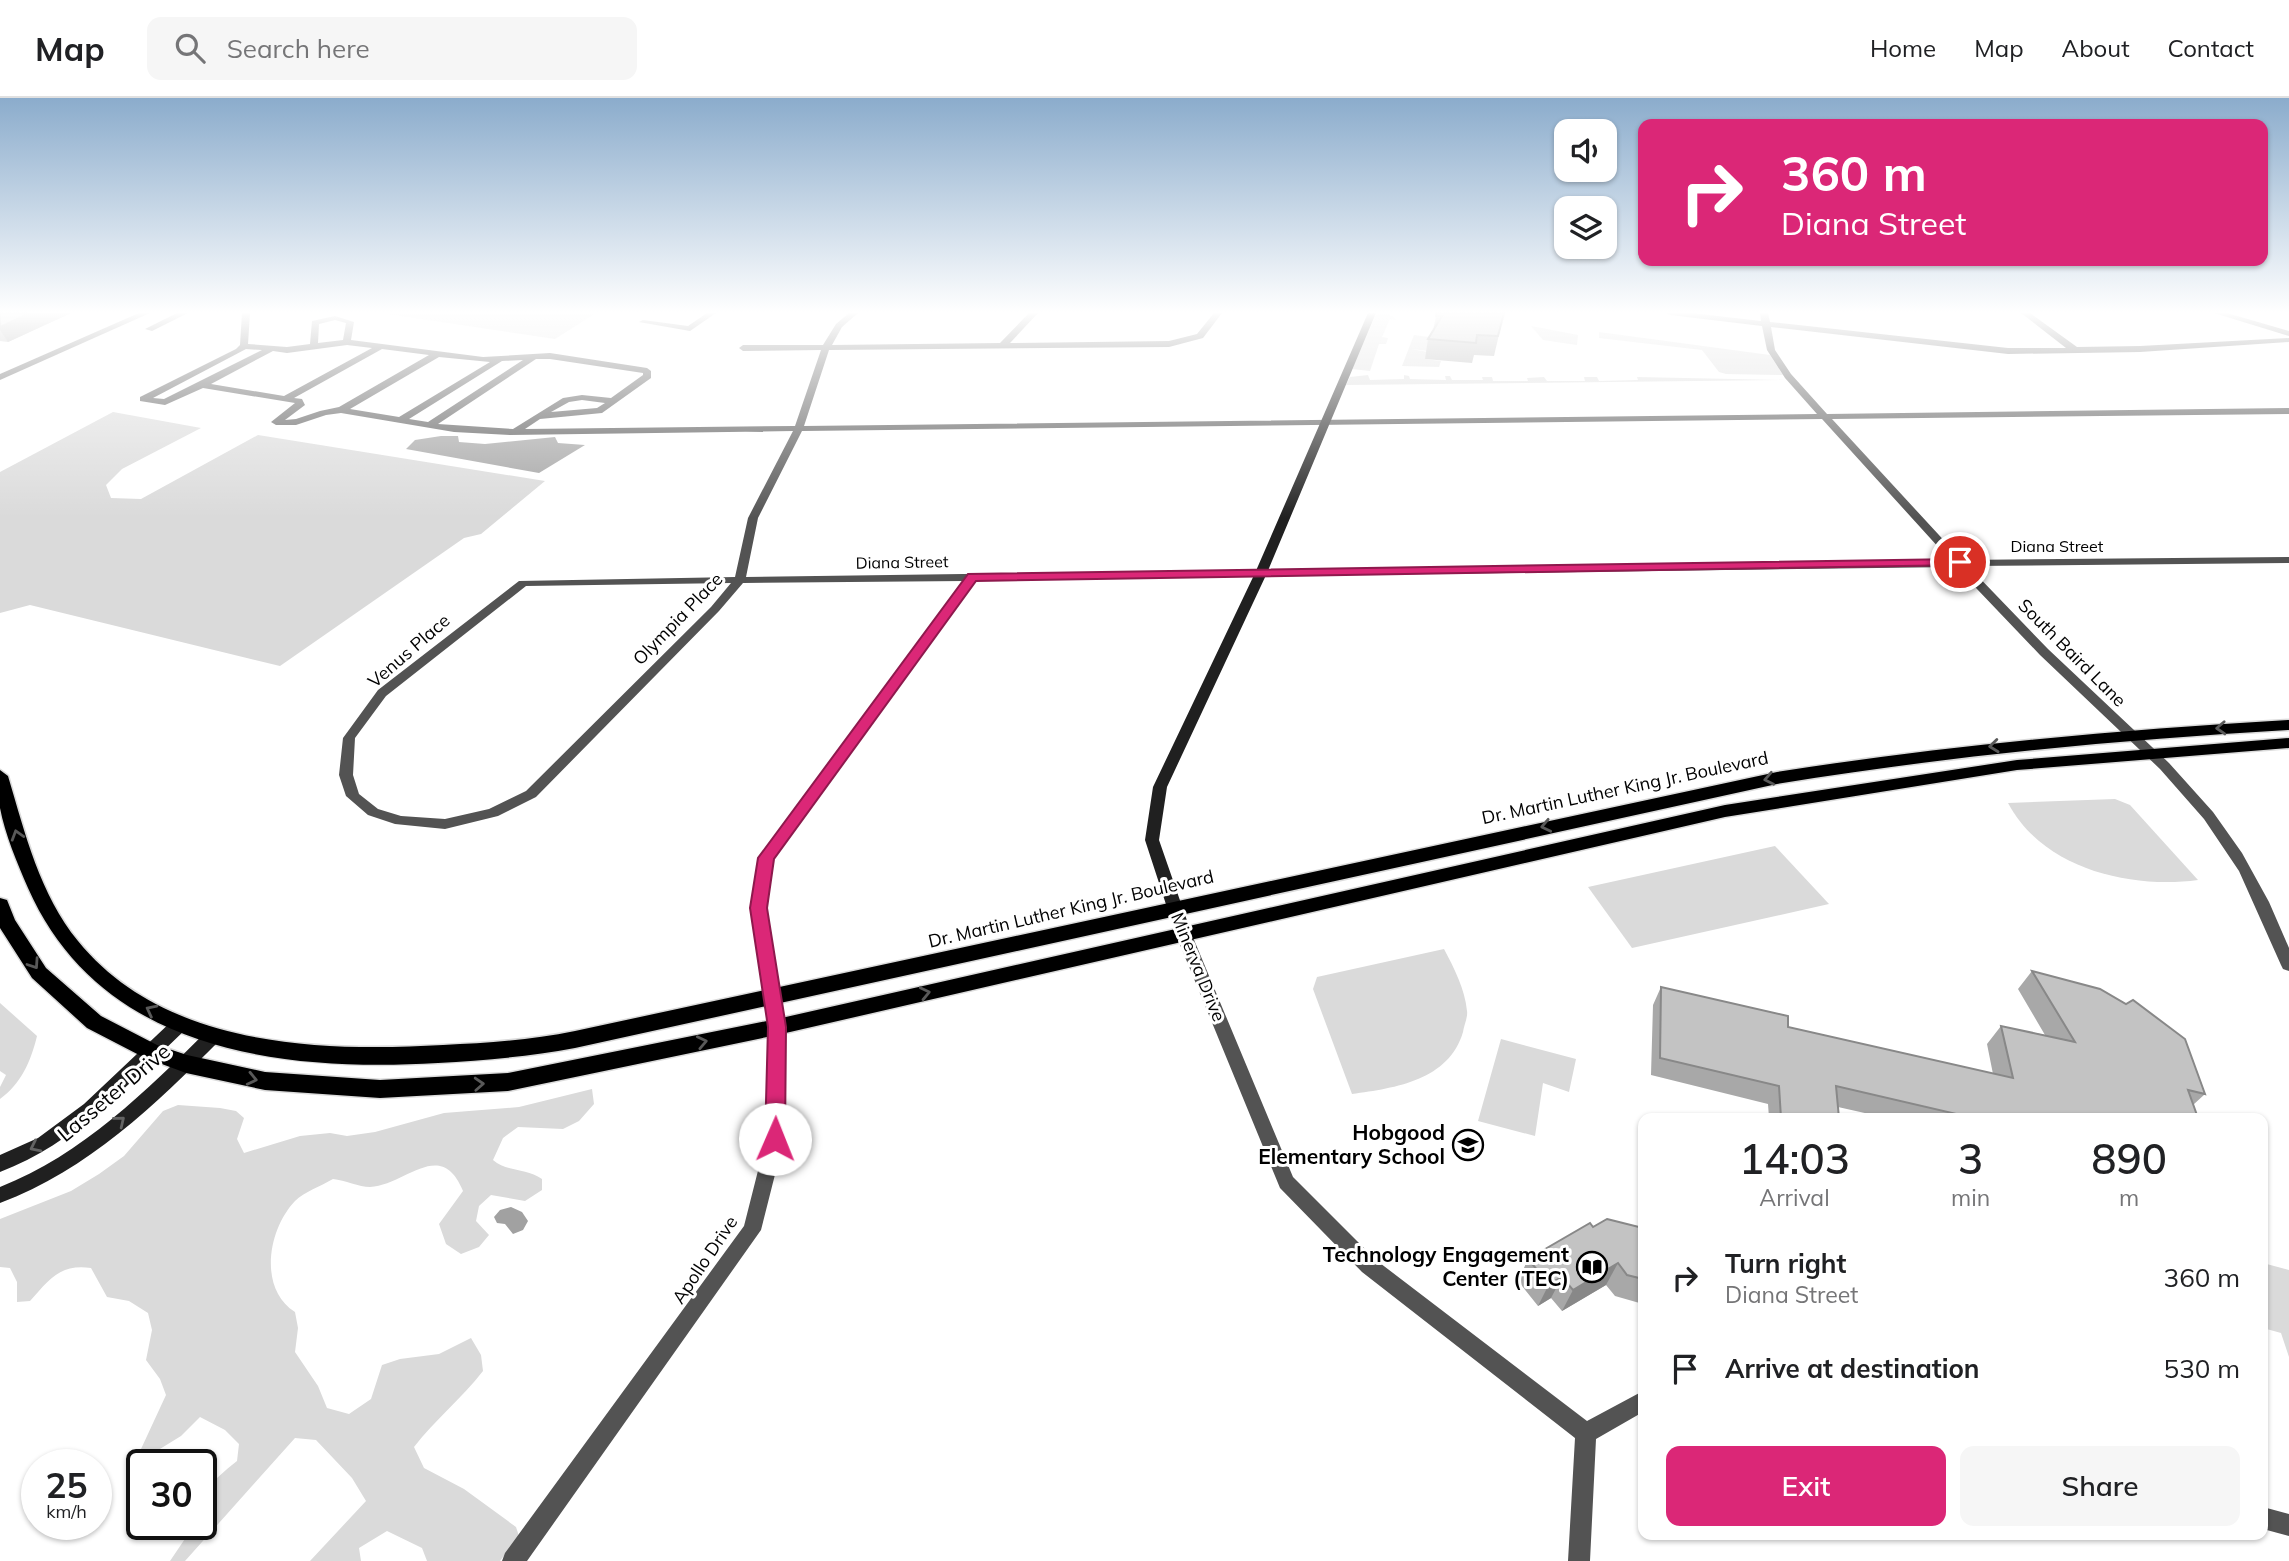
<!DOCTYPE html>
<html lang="en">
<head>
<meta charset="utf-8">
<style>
	:root { --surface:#fff; --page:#f6f6f6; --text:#202124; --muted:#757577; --line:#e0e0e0; --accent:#db2777 }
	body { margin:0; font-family:Mulish,sans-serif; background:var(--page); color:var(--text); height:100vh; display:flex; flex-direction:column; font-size:26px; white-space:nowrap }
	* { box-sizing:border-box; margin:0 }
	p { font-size:23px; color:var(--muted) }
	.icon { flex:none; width:38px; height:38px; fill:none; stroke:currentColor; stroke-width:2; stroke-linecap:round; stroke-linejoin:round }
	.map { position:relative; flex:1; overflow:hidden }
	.side { position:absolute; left:1638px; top:1015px; width:630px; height:427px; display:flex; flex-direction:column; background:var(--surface); border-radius:14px; box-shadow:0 2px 5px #0004 }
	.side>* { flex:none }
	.banner { position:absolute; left:1638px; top:21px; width:630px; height:147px; border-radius:14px; box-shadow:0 2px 5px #0004; background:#db2777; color:#fff; overflow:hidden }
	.controls { position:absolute; left:1554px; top:21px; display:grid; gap:14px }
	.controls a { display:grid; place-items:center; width:63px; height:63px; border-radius:14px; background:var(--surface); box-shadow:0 2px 5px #0004; font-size:35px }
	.speed { position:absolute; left:21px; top:1351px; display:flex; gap:14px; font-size:35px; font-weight:700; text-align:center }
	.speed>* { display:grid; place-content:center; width:91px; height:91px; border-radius:50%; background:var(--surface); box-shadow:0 2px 5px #0004; line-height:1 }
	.speed small { font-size:18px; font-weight:400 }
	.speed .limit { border:4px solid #111; border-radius:10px; background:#fff; color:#111 }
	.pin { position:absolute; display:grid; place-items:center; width:60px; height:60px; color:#fff; margin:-30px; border:4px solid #fff; border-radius:50%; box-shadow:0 2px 7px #0007 }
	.me { position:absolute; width:77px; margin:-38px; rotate:1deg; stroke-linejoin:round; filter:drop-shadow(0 0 5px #0008) }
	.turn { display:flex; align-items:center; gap:24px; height:147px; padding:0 28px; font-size:32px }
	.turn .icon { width:91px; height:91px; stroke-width:2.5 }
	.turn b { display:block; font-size:49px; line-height:60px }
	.eta { display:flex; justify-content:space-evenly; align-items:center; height:119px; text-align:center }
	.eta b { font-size:42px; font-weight:600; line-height:49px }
	.button { display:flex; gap:14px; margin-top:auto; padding:14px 28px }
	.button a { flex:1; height:80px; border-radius:14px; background:var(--accent); color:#fff; font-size:28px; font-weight:600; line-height:80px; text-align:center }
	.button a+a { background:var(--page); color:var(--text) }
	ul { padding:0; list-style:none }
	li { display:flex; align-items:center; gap:21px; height:91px; padding:0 28px }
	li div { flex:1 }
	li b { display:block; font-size:26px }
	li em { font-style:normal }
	header { display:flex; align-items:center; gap:42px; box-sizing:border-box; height:98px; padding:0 35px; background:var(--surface); border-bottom:2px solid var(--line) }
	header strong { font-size:33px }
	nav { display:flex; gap:38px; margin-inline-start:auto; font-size:24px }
	.search { width:490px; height:63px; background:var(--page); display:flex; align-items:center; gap:18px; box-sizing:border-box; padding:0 24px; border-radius:14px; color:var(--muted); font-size:26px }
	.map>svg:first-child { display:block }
	.green { fill:#dadada }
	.water { fill:#a1a1a1 }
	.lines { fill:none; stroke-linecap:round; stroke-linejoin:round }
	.primary-casing { stroke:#dbdbdb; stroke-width:3 }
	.street { fill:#535353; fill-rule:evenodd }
	.secondary { fill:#202020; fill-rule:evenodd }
	.primary { fill:#000; fill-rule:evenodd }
	.wall { fill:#a8a8a8 }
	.shaded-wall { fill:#888 }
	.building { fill:#c3c3c3; stroke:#888; stroke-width:2 }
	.oneway { stroke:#595959 }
	.oneway2 { stroke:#636363 }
	.route { fill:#db2777; stroke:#8e194d; stroke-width:2 }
	.labels { text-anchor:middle; stroke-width:6; stroke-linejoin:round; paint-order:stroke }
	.far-street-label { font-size:16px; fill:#000; stroke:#fff }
	.street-label { font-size:18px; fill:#000; stroke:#fff }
	.near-street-label { font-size:21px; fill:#000; stroke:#fff }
	.near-poi-label { font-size:21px; font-weight:bold; fill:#000; stroke:#fff; text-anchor:end }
</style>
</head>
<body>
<header>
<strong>Map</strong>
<div class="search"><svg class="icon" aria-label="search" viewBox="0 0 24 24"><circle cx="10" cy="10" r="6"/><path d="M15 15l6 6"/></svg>Search here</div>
<nav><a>Home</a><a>Map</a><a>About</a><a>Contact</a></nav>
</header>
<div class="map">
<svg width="2289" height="1463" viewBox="0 0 2289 1463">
	<rect width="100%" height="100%" fill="#fff"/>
	<g class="green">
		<polygon points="381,215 596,215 555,241"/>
		<polygon points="1387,215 1397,222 1390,221 1382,239 1388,240 1386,246 1379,246 1370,273 1352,271 1376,217"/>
		<polygon points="1531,228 1578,237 1577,247 1543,242"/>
		<polygon points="1599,234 1770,257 1783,277 1726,276 1719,274 1702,252 1599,240"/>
		<polygon points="1414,237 1437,240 1428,253 1411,251 1428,254 1425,261 1441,263 1439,269 1402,268"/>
		<polygon points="1368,277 1370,282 1404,281 1404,277 1409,278 1410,281 1446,282 1445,278 1450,278 1452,282 1483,282 1482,279 1492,279 1493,283 1528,283 1527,280 1544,279 1547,283 1585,283 1584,279 1597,279 1599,283 1638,282 1637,279 1786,282 1346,287 1350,279"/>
		<polygon points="113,314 201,330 122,371 106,387 111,400 141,401 258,337 545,383 481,436 464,440 280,568 30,507 0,515 0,374"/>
		<path d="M2115,701L2130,707L2198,782C2130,791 2043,771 2008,705Z"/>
		<polygon points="1775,748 1829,806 1632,850 1588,789"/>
		<path d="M1444,851C1454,870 1465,891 1467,913C1468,919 1464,927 1463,934C1449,982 1396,990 1352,996L1313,891L1317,879Z"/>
		<path d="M0,905L37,938C31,963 21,986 0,1001V989L6,977L0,973Z"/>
		<polygon points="1501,941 1576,961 1569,994 1543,985 1535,1038 1478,1023"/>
		<path d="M592,991L594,1006L579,1023L563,1031L518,1029L503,1040L493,1062C507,1074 526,1070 542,1081V1092L525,1103L491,1097L479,1108L476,1123L489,1137L479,1149L461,1156L446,1146L439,1126L463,1093C441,1039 406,1087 370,1089C359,1089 345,1082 333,1081C321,1088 304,1094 295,1103C268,1131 258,1191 295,1214L298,1230L295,1254L318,1288L327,1310L349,1316L371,1301L382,1267L400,1261L439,1256L471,1240L481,1257L483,1273C462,1300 435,1322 414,1349L424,1370L464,1391L516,1429L519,1438L500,1463H427L422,1450L387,1433L359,1450L361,1463H310L366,1403L352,1380L316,1342L295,1340L185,1463H170L195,1426H201C201,1392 211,1384 237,1363L239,1346L225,1332L200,1319L181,1338L155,1354L141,1351L166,1297L160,1281L146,1262L152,1232L148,1215L129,1203L107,1199L91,1170C59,1166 50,1181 30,1203L17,1204V1184L10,1170L0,1169V1121L71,1093L99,1076L124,1058L163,1013L178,1007L220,1010L236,1013L244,1020L237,1041L244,1055L300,1038L330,1035L347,1038L375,1034L444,1015L519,1009Z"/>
		<polygon points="2263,1165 2289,1172 2289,1259 2281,1235 2263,1230"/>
	</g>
	<g class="water">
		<polygon points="441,338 458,338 459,344 485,346 555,339 558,345 585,347 539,375 406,351 415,342"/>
		<polygon points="511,1109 522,1114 528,1123 523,1132 513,1136 505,1126 497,1125 494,1119 500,1112"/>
	</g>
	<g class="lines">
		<g class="primary-casing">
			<g id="primary">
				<path d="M2289,622V632C2117,642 1947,658 1777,686L575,950C529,959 484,962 438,965C279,974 100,953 28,790C17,765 5,736 0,710C0,698 0,684 0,672L8,678C25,735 40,797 78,843C164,949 319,954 443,947C488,945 531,942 575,933L1777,674C1947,647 2117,632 2289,622Z"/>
				<polygon points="2289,640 2289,650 2017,672 1725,719 777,937 508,993 380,1000 265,992 186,975 143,959 87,930 32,880 0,830 0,800 7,802 15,822 46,870 101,918 157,947 187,957 265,974 380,982 508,975 777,921 1725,707 2017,662"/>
			</g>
		</g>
		<g class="street">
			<polygon points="139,215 150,215 0,282 0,276"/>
			<polygon points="177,215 188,215 152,233 145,231"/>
			<path d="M242,215H250L248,246L287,249L310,246L312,223L335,218L354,224L351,242L483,259L550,255L647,270L651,273V280L602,315L540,321L525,331L795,328L821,252L743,253L739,250L743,247H823L836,226L849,215H858L842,229L832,247L1000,245L1029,215H1038L1010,245L1169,243L1197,236L1214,215H1222L1203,240L1169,249L829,252L804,328L1817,316L1785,280L1767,252L1762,228L1670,217L1666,215H1692L1761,223L1760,215H1768L1770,224L2008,250H2066L2021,215H2030L2077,249L2140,248L2289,240V244L2140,254L2008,256L1771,229L1775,252L1791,276L1827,316L2289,310V316L1832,321L1962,462L2289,459V465L1968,468L2048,551L2169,665L2213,714L2242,755L2269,804L2289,850V873L2283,871L2281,867L2239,773L2204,721L2160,671L2040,557L1956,469L976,482L774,760L766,810L785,929L784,1041L761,1132L527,1463H502L505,1455L744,1128L766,1041L769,929L752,810L760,759L965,483L743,485L719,513L536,699L498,718L445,731L395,726L368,717L346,698L339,677L343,640L378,592L519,483L735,479L748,420L793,333L510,337L454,334L341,315L326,317L296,327H276L271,324L295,305L203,290L165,307L140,303V299L236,251L240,247ZM335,222L346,225L343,242L318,245L319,226ZM347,247L372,250L284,298L211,286L273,253L287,255ZM246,251L262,252L164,301L153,300ZM382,251L429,257L339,309L320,313L296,321L285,322L305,307L302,301L294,300ZM439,259L490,264L399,319L350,311ZM536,261H550L643,275V277L611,300L582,297L563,300L513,331L438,326ZM523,262L428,324L409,321L502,263ZM582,302L605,305L597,310L551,314L569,304ZM1822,321L1950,462L746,479L758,420L802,333ZM731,485L711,509L526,693L489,711L445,721L401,718L378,711L359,696L353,677L355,640L386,598L526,488Z"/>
			<polygon points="707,215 716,215 690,233 639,224 643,222 688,228"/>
			<polygon points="2214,215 2227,215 2289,233 2289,238"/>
			<polygon points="1184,831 1189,833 1192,837 1293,1079 1376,1162 1587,1323 1643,1293 1643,1314 1596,1341 1590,1463 1568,1463 1575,1340 1362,1174 1280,1090 1176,837 1179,833"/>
			<polygon points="2263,1409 2289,1416 2289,1438 2263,1431"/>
		</g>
		<g class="secondary">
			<polygon points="1368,215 1376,215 1267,475 1167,689 1159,742 1192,837 1189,841 1179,841 1176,837 1145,742 1153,689 1255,475"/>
			<path d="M180,919L186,921L188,926L186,931C129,985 75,1046 0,1074V1057L38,1040L84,1006L174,921Z"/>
			<path d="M214,930L220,932L222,937L220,942C155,1007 88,1072 0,1105V1089C82,1057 147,992 208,932Z"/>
		</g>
		<use href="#primary" class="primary"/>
	</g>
	<g class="wall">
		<polygon points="0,215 71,215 8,244 0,243"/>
		<polygon points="1504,215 1494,258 1474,257 1472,265 1425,261 1428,241 1433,233 1436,218"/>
		<polygon points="2032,873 2205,996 2193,1007 2198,1020 1887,1020 1838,1009 1839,1020 1769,1020 1768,1006 1651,977 1653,907 1661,889 1788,929 1993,976 1987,946 2001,928 2045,937 2018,891"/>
		<polygon points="1593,1129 1643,1130 1643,1206 1615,1198 1606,1187 1562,1213 1551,1200 1538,1208 1518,1183 1528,1161"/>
	</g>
	<g class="shaded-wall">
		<polygon points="30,215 71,215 8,244 0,232 0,229"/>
		<polygon points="1618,1165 1606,1187 1562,1213 1573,1192"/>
		<polygon points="1562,1179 1551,1200 1538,1208 1549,1186"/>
	</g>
	<g class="building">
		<polygon points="0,215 30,215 0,229"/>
		<polygon points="1436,215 1504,215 1498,238 1477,237 1476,245 1428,241 1442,218 1436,218"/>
		<polygon points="2032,873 2100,891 2126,906 2133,902 2185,941 2205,996 2188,992 2198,1020 1962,1020 1961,1017 1836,988 1839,1020 1781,1020 1779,988 1660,960 1661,889 1788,918 1788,929 2013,980 2001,928 2075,944"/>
		<polygon points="1607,1121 1643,1130 1643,1181 1627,1177 1618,1165 1573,1192 1562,1179 1549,1186 1528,1161 1590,1125 1593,1129"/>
	</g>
	<defs><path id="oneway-chevron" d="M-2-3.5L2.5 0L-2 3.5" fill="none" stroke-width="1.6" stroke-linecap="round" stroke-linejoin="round" transform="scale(1.75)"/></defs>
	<g class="oneway">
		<use href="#oneway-chevron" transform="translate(2221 630) rotate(177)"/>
		<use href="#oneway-chevron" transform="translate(1994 648) rotate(174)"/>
		<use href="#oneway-chevron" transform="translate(1769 681) rotate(169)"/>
		<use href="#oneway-chevron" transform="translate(1546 728) rotate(168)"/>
		<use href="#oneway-chevron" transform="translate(17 737) rotate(-107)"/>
		<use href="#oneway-chevron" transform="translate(34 866) rotate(56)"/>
		<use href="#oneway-chevron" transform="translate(925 895) rotate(-13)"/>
		<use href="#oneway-chevron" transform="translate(151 912) rotate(-153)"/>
		<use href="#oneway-chevron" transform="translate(702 944) rotate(-12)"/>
		<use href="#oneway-chevron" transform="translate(252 981) rotate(13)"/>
		<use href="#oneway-chevron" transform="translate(479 986) rotate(-3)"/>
	</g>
	<g class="oneway2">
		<use href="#oneway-chevron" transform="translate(120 1023) rotate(-39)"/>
		<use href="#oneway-chevron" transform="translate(35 1049) rotate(154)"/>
	</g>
	<linearGradient id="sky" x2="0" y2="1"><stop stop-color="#8baccc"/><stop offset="0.51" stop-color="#fff"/><stop offset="1" stop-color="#fff" stop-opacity="0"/></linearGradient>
	<rect width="2289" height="420" fill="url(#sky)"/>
	<polygon class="route" points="1960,461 1966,464 1964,467 976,483 774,761 767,810 786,929 785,1041 782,1047 775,1050 767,1047 765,1041 768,929 750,810 758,760 968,476"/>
	<defs>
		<g id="school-ring" transform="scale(1.575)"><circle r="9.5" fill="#fff" stroke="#000" stroke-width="1.5"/><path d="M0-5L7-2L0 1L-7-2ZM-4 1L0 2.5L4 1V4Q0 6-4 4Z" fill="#000"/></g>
		<g id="library-ring" transform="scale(1.575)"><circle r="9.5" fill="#fff" stroke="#000" stroke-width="1.5"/><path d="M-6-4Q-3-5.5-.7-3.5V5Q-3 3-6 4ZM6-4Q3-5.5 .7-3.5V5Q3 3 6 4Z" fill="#000"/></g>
	</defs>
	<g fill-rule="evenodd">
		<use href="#school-ring" x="1468" y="1047"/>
		<use href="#library-ring" x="1592" y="1169"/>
	</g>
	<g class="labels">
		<g class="far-street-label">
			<text x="2057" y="454">Diana Street</text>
			<text transform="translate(902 464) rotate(-1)" y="6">Diana Street</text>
		</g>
		<g class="street-label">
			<text transform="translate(678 521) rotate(-46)" y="6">Olympia Place</text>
			<text transform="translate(409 553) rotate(-41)" y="6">Venus Place</text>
			<text transform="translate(2072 555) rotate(45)" y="6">South Baird Lane</text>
			<text transform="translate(1625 690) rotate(-12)" y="6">Dr. Martin Luther King Jr. Boulevard</text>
			<text transform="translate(1071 811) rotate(-13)" y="6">Dr. Martin Luther King Jr. Boulevard</text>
			<text transform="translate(1198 869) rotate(68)" y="6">Minerva Drive</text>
			<text transform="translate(705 1162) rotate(-56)" y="6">Apollo Drive</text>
		</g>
		<g class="near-street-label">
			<text transform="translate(114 995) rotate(-40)" y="7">Lasseter Drive</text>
		</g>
		<g class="near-poi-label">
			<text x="1445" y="1042">Hobgood<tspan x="1445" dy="24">Elementary School</tspan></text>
			<text x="1569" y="1164">Technology Engagement<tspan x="1569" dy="24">Center (TEC)</tspan></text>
		</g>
	</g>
</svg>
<div class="controls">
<a><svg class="icon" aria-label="sound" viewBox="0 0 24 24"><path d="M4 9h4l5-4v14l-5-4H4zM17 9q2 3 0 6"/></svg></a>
<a><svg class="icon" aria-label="layers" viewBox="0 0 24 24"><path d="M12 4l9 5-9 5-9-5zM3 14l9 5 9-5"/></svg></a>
</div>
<div class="speed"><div>25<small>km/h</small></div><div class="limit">30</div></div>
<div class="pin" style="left:1960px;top:464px;background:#d93025"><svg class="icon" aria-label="arrive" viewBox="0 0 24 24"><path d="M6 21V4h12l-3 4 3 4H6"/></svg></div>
<svg class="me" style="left:775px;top:1041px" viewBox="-20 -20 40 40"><circle r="19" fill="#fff"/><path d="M0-13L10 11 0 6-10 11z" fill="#db2777"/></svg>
<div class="banner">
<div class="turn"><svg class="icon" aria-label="right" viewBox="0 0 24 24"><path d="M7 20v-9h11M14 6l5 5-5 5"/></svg><div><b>360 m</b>Diana Street</div></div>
</div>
<section class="side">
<div class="eta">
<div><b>14:03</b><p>Arrival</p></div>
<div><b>3</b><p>min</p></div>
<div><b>890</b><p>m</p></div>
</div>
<ul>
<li><svg class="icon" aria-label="right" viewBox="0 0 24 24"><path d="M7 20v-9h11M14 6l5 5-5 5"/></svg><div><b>Turn right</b><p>Diana Street</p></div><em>360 m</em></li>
<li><svg class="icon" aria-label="arrive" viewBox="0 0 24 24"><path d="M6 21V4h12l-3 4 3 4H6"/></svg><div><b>Arrive at destination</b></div><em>530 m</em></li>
</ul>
<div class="button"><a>Exit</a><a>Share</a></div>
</section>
</div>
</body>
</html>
